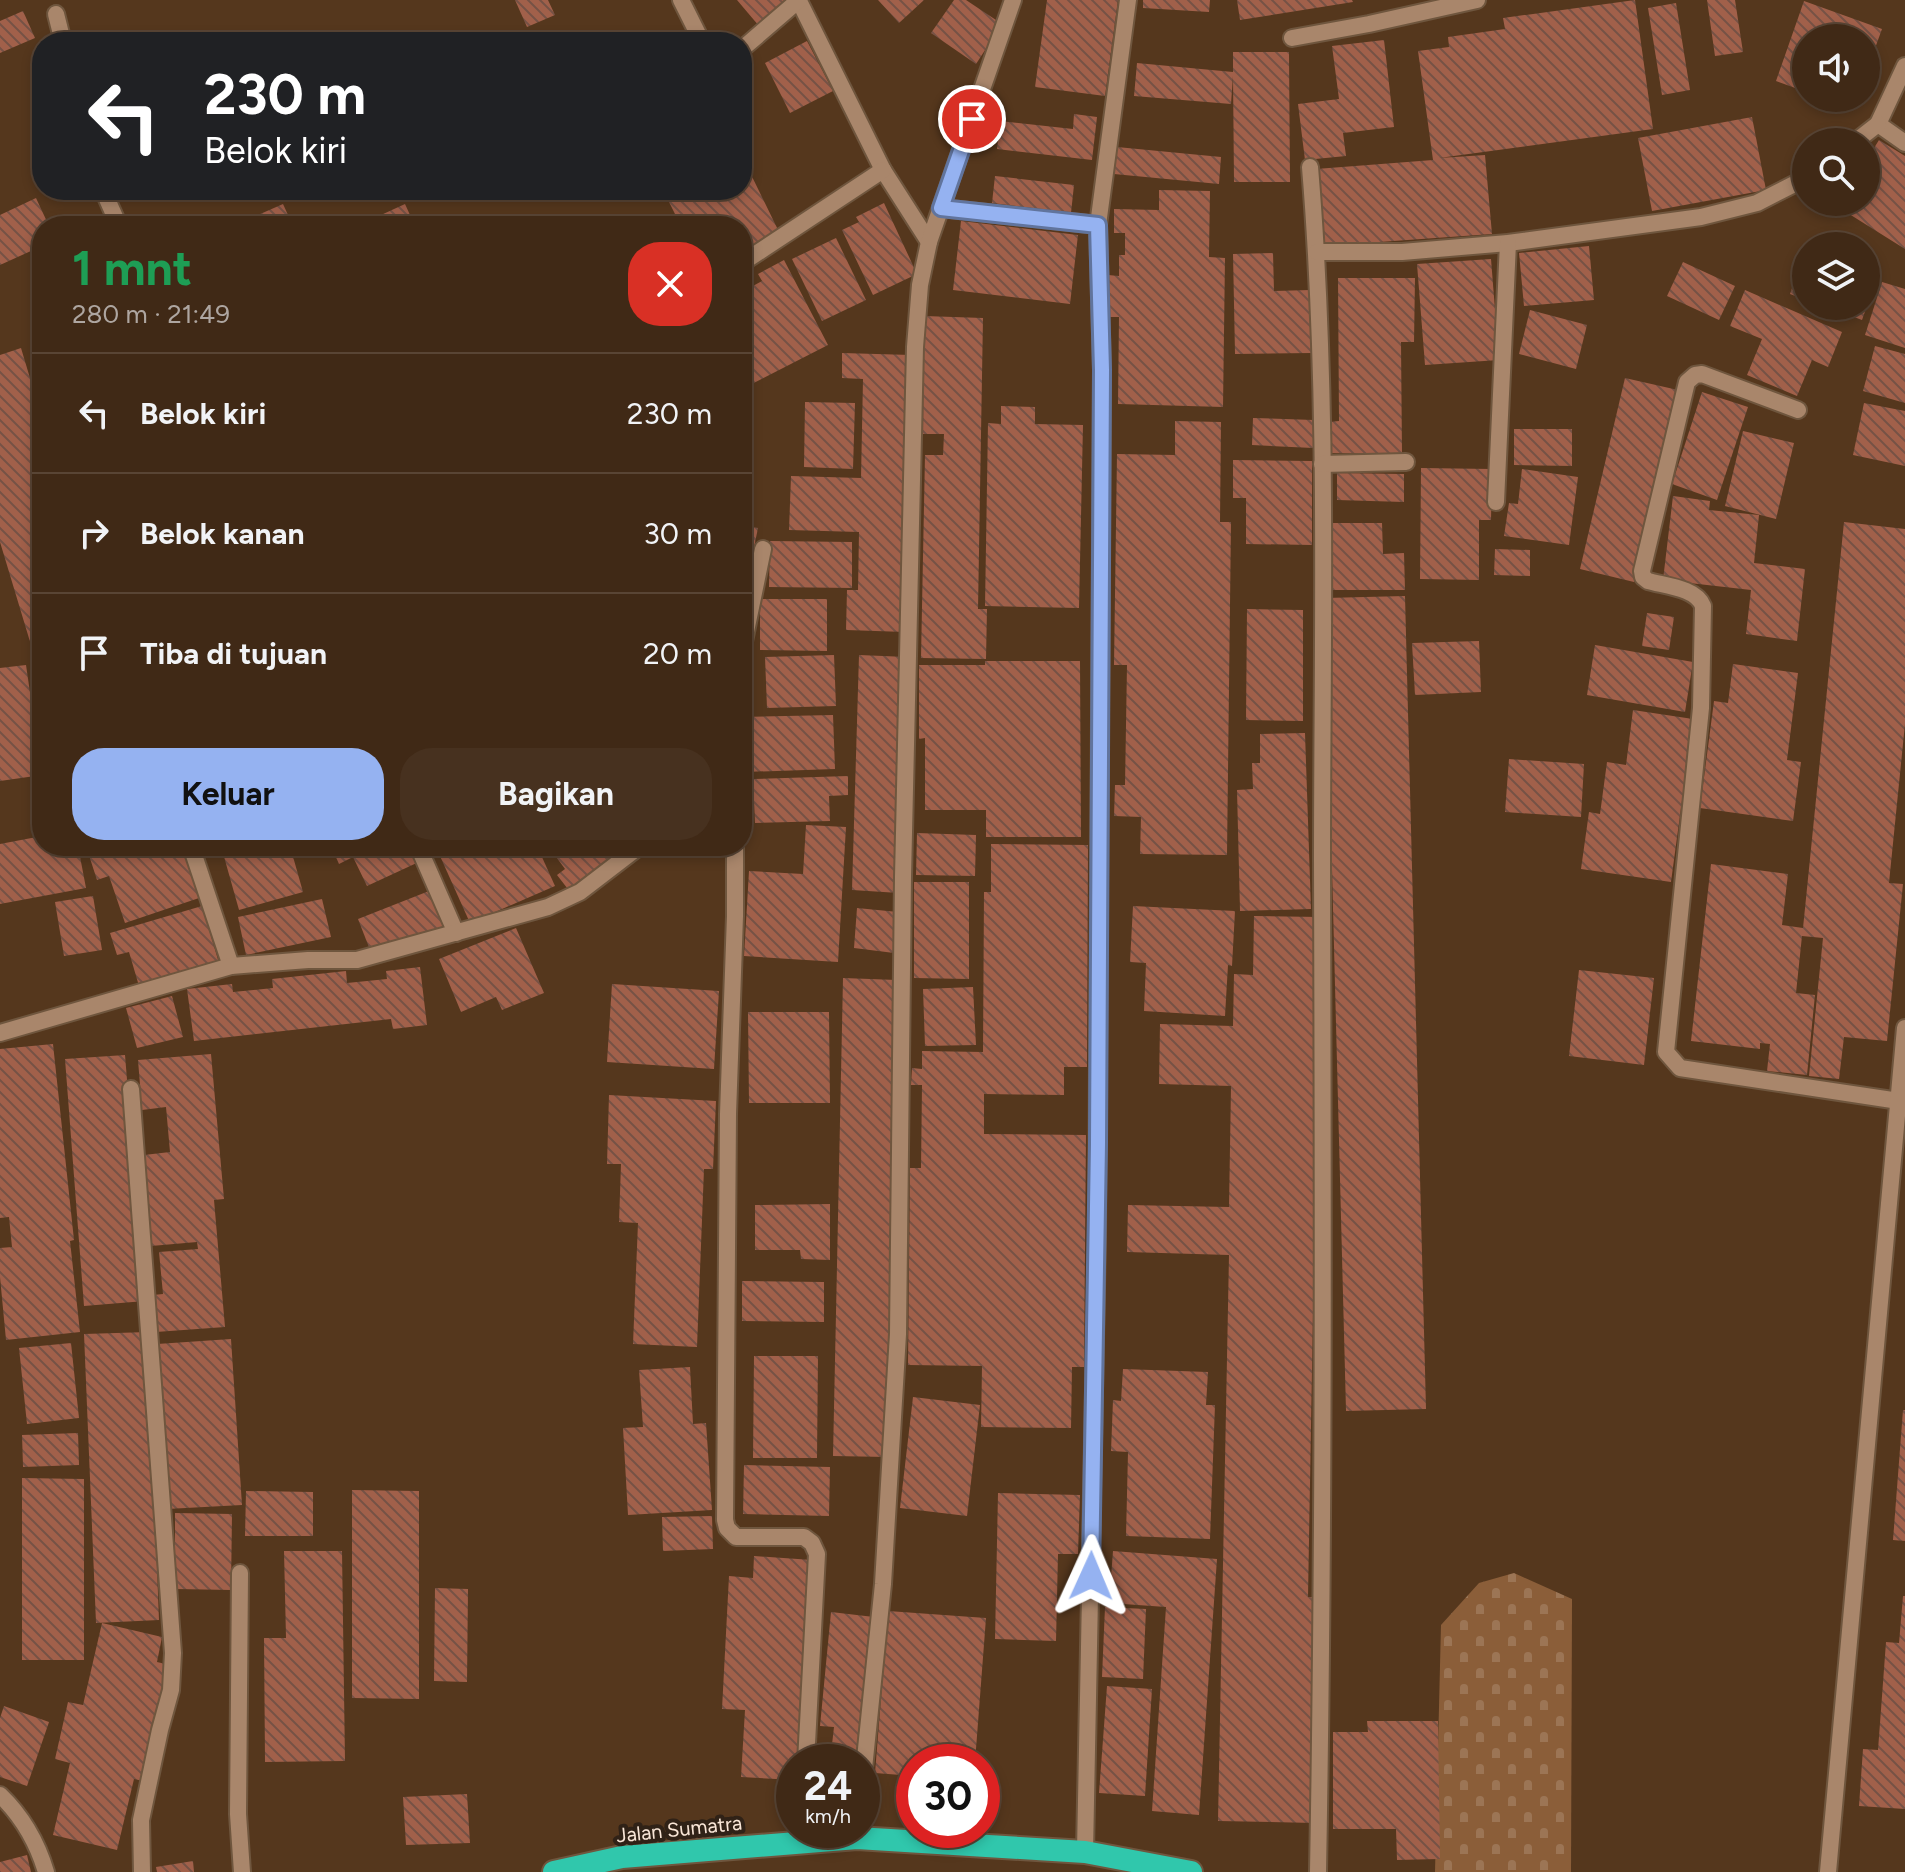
<!DOCTYPE html>
<html lang="id">
<head>
<meta charset="utf-8">
<style>
	:root { --surface:#402916; --page:#47311f; --text:#f1f3f6; --muted:#aea6a1; --line:#594535; --accent:#95b2f1 }
	body { margin:0; font-family:Figtree,sans-serif; background:var(--page); color:var(--text); height:100vh; display:flex; flex-direction:column; font-size:30px; white-space:nowrap }
	* { box-sizing:border-box; margin:0 }
	p { font-size:26px; color:var(--muted) }
	.icon { flex:none; width:44px; height:44px; fill:none; stroke:currentColor; stroke-width:2; stroke-linecap:round; stroke-linejoin:round }
	.map { position:relative; flex:1; overflow:hidden }
	.sheet { position:absolute; left:32px; top:216px; width:720px; height:640px; display:flex; flex-direction:column; background:var(--surface); border-radius:32px; box-shadow:0 4px 12px #0003,0 0 0 2px var(--line) }
	.sheet>* { flex:none }
	.hud { position:absolute; left:32px; top:32px; width:720px; height:168px; border-radius:32px; box-shadow:0 4px 12px #0003,0 0 0 2px var(--line); background:#202124; color:#fff; overflow:hidden }
	.tools { position:absolute; left:1792px; top:24px; display:grid; gap:16px }
	.tools a { display:grid; place-items:center; width:88px; height:88px; border-radius:50%; background:var(--surface); box-shadow:0 4px 12px #0003,0 0 0 2px var(--line); font-size:40px }
	.speed { position:absolute; left:776px; top:1744px; display:flex; gap:16px; font-size:40px; font-weight:700; text-align:center }
	.speed>* { display:grid; place-content:center; width:104px; height:104px; border-radius:50%; background:var(--surface); box-shadow:0 4px 12px #0003,0 0 0 2px var(--line); line-height:1 }
	.speed small { font-size:20px; font-weight:400 }
	.speed .limit { border:12px solid #d22; background:#fff; color:#111 }
	.pin { position:absolute; display:grid; place-items:center; width:68px; height:68px; color:#fff; margin:-34px; border:4px solid #fff; border-radius:50%; box-shadow:0 2px 8px #0007 }
	.me { position:absolute; width:88px; margin:-44px; rotate:1deg; stroke-linejoin:round; filter:drop-shadow(0 0 6px #0008) }
	.turn { display:flex; align-items:center; gap:28px; height:168px; padding:0 40px; font-size:36px }
	.turn .icon { width:104px; height:104px; stroke-width:2.5 }
	.turn b { display:block; font-size:56px; line-height:68px }
	.round { display:grid; place-items:center; flex:none; width:84px; height:84px; border-radius:32px; background:var(--page) }
	.overview { display:flex; align-items:center; justify-content:space-between; height:136px; padding:0 40px }
	h1 { font-size:48px; font-weight:700; line-height:60px; color:#1e9e55 }
	.button { display:flex; gap:16px; margin-top:auto; padding:16px 40px }
	.button a { flex:1; height:92px; border-radius:32px; background:var(--accent); color:#111; font-size:32px; font-weight:700; line-height:92px; text-align:center }
	.button a+a { background:var(--page); color:var(--text) }
	ul { padding:0; list-style:none }
	li { display:flex; align-items:center; gap:24px; height:120px; padding:0 40px; border-top:2px solid var(--line) }
	li div { flex:1 }
	li b { display:block; font-size:30px }
	li em { font-style:normal }
	.map>svg:first-child { display:block }
	.cemetery { fill:url(#cemetery-stones) }
	.building { fill:url(#building-back-hatch) }
	.lines { fill:none; stroke-linecap:round; stroke-linejoin:round }
	.service-casing { stroke:#6f563e; stroke-width:20 }
	.minor-casing { stroke:#6f563e; stroke-width:20 }
	.trunk-casing { stroke:#6f563e; stroke-width:26 }
	.service { stroke:#a9866b; stroke-width:16 }
	.minor { stroke:#a9866b; stroke-width:16 }
	.trunk { stroke:#30c7ac; stroke-width:22 }
	.route-casing { stroke:#61749d; stroke-width:20 }
	.route { stroke:#95b2f1; stroke-width:14 }
	.labels { text-anchor:middle; stroke-width:8; stroke-linejoin:round; paint-order:stroke }
	.street-label { font-size:20px; fill:#f9e6d7; stroke:#302217 }
</style>
</head>
<body>
<div class="map">
<svg width="1905" height="1872" viewBox="0 0 1905 1872">
	<defs>
		<pattern id="cemetery-stones" width="16" height="16" patternUnits="userSpaceOnUse" patternTransform="scale(2)"><rect width="16" height="16" fill="#8b5e39"/><path d="M2 7V4a2 2 0 0 1 4 0v3zM10 15v-3a2 2 0 0 1 4 0v3z" fill="#9c7555"/></pattern>
		<pattern id="building-back-hatch" width="6" height="6" patternUnits="userSpaceOnUse" patternTransform="scale(2)"><rect width="6" height="6" fill="#a1604a"/><path d="M-1 5l2 2M0 0l6 6M5-1l2 2" fill="none" stroke="#765245"/></pattern>
	</defs>
	<rect width="100%" height="100%" fill="#55371d"/>
	<polygon class="cemetery" points="1514,1573 1572,1599 1571,1872 1435,1872 1441,1625 1479,1583"/>
	<g class="building">
		<polygon points="515,0 548,0 555,15 527,27"/>
		<polygon points="737,0 791,0 759,26"/>
		<polygon points="878,0 924,0 899,23"/>
		<polygon points="954,0 966,0 1002,24 976,64 931,33"/>
		<polygon points="1047,0 1118,0 1105,96 1035,87"/>
		<polygon points="1143,0 1210,0 1209,12 1143,8"/>
		<polygon points="1237,0 1352,0 1353,2 1240,20"/>
		<polygon points="1635,0 1653,129 1439,158 1485,155 1492,234 1323,246 1316,169 1433,160 1418,51 1449,47 1448,37 1505,29 1503,18"/>
		<polygon points="1707,0 1735,0 1743,52 1715,56"/>
		<polygon points="1804,1 1882,29 1866,73 1866,38 1806,38 1806,92 1776,81"/>
		<polygon points="1676,3 1690,90 1662,95 1648,8"/>
		<polygon points="23,11 35,38 0,53 0,21"/>
		<polygon points="1384,40 1394,127 1343,133 1346,156 1305,160 1298,104 1339,99 1332,46"/>
		<polygon points="807,41 833,91 790,113 765,63"/>
		<polygon points="1233,52 1289,52 1290,182 1234,182 1233,76 1231,104 1134,96 1137,63 1233,72"/>
		<polygon points="1824,98 1858,98 1854,109"/>
		<polygon points="1074,114 1097,117 1092,160 997,149 1000,121 1073,129"/>
		<polygon points="1752,117 1766,190 1652,211 1638,138"/>
		<polygon points="1879,140 1905,156 1905,249 1838,207 1841,202 1866,202 1866,161"/>
		<polygon points="1117,147 1221,157 1219,184 1114,174"/>
		<polygon points="742,156 781,236 742,255 742,226 659,226 677,218 663,190 742,190"/>
		<polygon points="995,176 1074,185 1071,213 992,203"/>
		<polygon points="1159,190 1210,191 1209,257 1225,258 1223,407 1118,404 1119,317 1107,317 1108,275 1119,276 1119,255 1125,255 1125,233 1114,233 1114,209 1159,210"/>
		<polygon points="36,198 49,226 42,226 42,246 0,265 0,215"/>
		<polygon points="884,203 917,274 873,295 842,230 859,222 856,217"/>
		<polygon points="283,204 293,226 241,226 240,223"/>
		<polygon points="405,204 415,226 357,226"/>
		<polygon points="961,221 1078,235 1070,304 953,290"/>
		<polygon points="836,238 866,300 822,321 792,259"/>
		<polygon points="1589,246 1594,300 1524,306 1519,253"/>
		<polygon points="1806,249 1806,300 1790,294"/>
		<polygon points="1273,253 1274,291 1310,290 1312,353 1235,354 1233,254"/>
		<polygon points="1491,259 1499,360 1425,365 1417,264"/>
		<polygon points="784,260 828,345 742,389 742,292 762,281 758,274"/>
		<polygon points="1683,262 1735,286 1719,320 1667,296"/>
		<polygon points="1866,271 1878,275 1862,320 1825,306 1866,306"/>
		<polygon points="1338,278 1415,278 1414,342 1401,342 1402,454 1330,453 1329,422 1339,421"/>
		<polygon points="1882,282 1905,289 1905,348 1865,335"/>
		<polygon points="1745,290 1842,332 1828,367 1812,360 1797,396 1747,375 1762,339 1730,326"/>
		<polygon points="1530,310 1587,325 1576,369 1519,354"/>
		<polygon points="924,316 983,318 978,609 987,609 986,659 921,658 925,455 943,455 944,434 923,434"/>
		<polygon points="1875,346 1905,354 1905,403 1863,391"/>
		<polygon points="21,348 42,418 41,649 39,642 31,645 0,542 0,355"/>
		<polygon points="842,353 911,355 905,632 846,630 847,590 858,590 859,532 789,530 791,476 861,478 863,379 842,378"/>
		<polygon points="1625,378 1678,390 1634,582 1580,569"/>
		<polygon points="1702,392 1748,407 1717,500 1672,484"/>
		<polygon points="805,402 855,403 853,469 804,467"/>
		<polygon points="1864,403 1905,411 1905,466 1853,455"/>
		<polygon points="1001,406 1035,407 1035,424 1083,425 1079,608 985,606 988,423 1001,424"/>
		<polygon points="1253,418 1314,420 1313,448 1252,445"/>
		<polygon points="1175,421 1221,422 1220,522 1231,522 1227,855 1140,854 1141,817 1114,816 1115,785 1125,785 1127,665 1114,665 1117,454 1175,455"/>
		<polygon points="1514,429 1572,429 1572,466 1514,465"/>
		<polygon points="1743,431 1794,443 1776,519 1725,506"/>
		<polygon points="1233,460 1312,461 1312,545 1246,544 1246,498 1233,498"/>
		<polygon points="1421,468 1492,469 1491,520 1479,520 1479,580 1420,579"/>
		<polygon points="1522,469 1578,477 1569,545 1504,536 1509,503 1518,504"/>
		<polygon points="1337,473 1404,474 1404,502 1337,500"/>
		<polygon points="1673,496 1710,501 1709,510 1759,515 1754,563 1805,569 1797,641 1746,634 1751,590 1663,580"/>
		<polygon points="1844,522 1905,529 1905,724 1889,883 1903,884 1887,1041 1844,1037 1839,1079 1809,1076 1823,938 1802,936 1796,993 1815,995 1807,1075 1767,1071 1770,1044 1760,1043 1760,1049 1691,1041 1711,864 1788,874 1782,925 1803,928"/>
		<polygon points="1332,523 1382,523 1383,554 1404,553 1405,590 1333,590"/>
		<polygon points="742,525 758,528 743,601 742,601"/>
		<polygon points="770,541 852,542 852,588 769,587"/>
		<polygon points="1495,549 1530,550 1530,576 1494,575"/>
		<polygon points="1405,596 1426,1409 1346,1411 1325,598"/>
		<polygon points="760,599 827,599 827,651 760,650"/>
		<polygon points="1247,609 1303,610 1303,721 1246,720"/>
		<polygon points="1647,613 1674,617 1669,650 1642,646"/>
		<polygon points="1479,641 1481,692 1415,695 1412,643"/>
		<polygon points="1595,645 1693,662 1685,712 1587,695"/>
		<polygon points="834,655 836,706 767,708 765,657"/>
		<polygon points="859,655 907,657 899,893 852,890"/>
		<polygon points="985,661 1080,661 1081,837 986,837 986,810 925,810 925,738 919,739 919,665 985,665"/>
		<polygon points="1733,664 1798,673 1787,760 1801,762 1793,821 1700,808 1714,701 1728,703"/>
		<polygon points="26,665 42,775 0,781 0,668"/>
		<polygon points="1633,710 1693,719 1671,882 1581,869 1589,812 1600,814 1607,762 1626,765"/>
		<polygon points="833,715 835,769 745,772 742,717"/>
		<polygon points="1305,733 1311,909 1240,911 1237,790 1253,789 1252,763 1260,763 1260,734"/>
		<polygon points="1509,759 1584,764 1581,817 1505,812"/>
		<polygon points="848,776 848,795 829,796 830,821 755,823 753,779"/>
		<polygon points="806,825 846,827 838,962 744,956 749,871 803,874"/>
		<polygon points="917,833 976,835 975,876 916,875"/>
		<polygon points="42,836 42,846 78,846 86,888 0,904 0,844"/>
		<polygon points="991,844 1088,845 1087,1067 1064,1067 1064,1095 984,1094 984,1134 1086,1135 1084,1367 1072,1367 1071,1428 981,1427 982,1366 908,1365 910,1168 921,1168 922,1085 911,1085 912,1068 922,1069 922,1051 983,1052 984,892 991,892"/>
		<polygon points="86,846 171,846 174,855 186,851 202,897 125,923 109,876 97,880"/>
		<polygon points="221,846 290,846 303,892 239,910"/>
		<polygon points="331,846 414,846 421,861 367,886 353,857 339,864"/>
		<polygon points="462,846 537,846 555,886 470,923 440,856"/>
		<polygon points="564,846 631,846 571,893 557,875 565,869 554,854"/>
		<polygon points="914,882 969,882 969,979 914,978"/>
		<polygon points="429,891 444,927 372,955 358,919"/>
		<polygon points="93,896 102,950 64,956 55,902"/>
		<polygon points="322,899 331,937 246,955 238,917"/>
		<polygon points="202,906 219,963 139,986 129,952 117,955 110,933"/>
		<polygon points="1133,906 1235,911 1232,966 1228,965 1225,1016 1144,1011 1146,963 1130,962"/>
		<polygon points="857,908 898,912 894,953 854,948"/>
		<polygon points="1254,916 1320,917 1308,1597 1319,1597 1315,1823 1218,1821 1229,1255 1127,1252 1128,1205 1229,1207 1231,1086 1159,1084 1160,1024 1233,1026 1234,974 1253,975"/>
		<polygon points="516,928 544,993 502,1010 496,997 461,1012 439,959"/>
		<polygon points="420,967 427,1025 393,1029 391,1019 194,1041 187,989 232,984 233,992 273,988 272,979 346,971 347,983 387,979 386,971"/>
		<polygon points="1579,970 1654,978 1644,1065 1569,1056"/>
		<polygon points="843,978 897,980 887,1457 833,1456"/>
		<polygon points="612,984 719,991 714,1069 607,1062"/>
		<polygon points="973,987 976,1045 925,1046 923,989"/>
		<polygon points="172,996 183,1037 137,1048 126,1008"/>
		<polygon points="748,1012 829,1012 830,1103 749,1103"/>
		<polygon points="53,1044 74,1240 70,1241 80,1332 6,1340 0,1277 0,1248 12,1247 9,1217 0,1218 0,1049"/>
		<polygon points="211,1054 224,1199 214,1200 225,1327 156,1332 153,1295 163,1294 159,1252 198,1249 197,1242 151,1246 144,1155 170,1152 166,1107 142,1110 138,1060"/>
		<polygon points="125,1055 145,1301 84,1306 65,1059"/>
		<polygon points="609,1095 716,1101 713,1169 704,1169 697,1347 633,1344 638,1223 619,1222 621,1164 607,1164"/>
		<polygon points="830,1204 830,1260 801,1259 800,1250 755,1250 755,1205"/>
		<polygon points="742,1281 824,1282 824,1322 742,1321"/>
		<polygon points="148,1332 159,1620 96,1623 84,1334"/>
		<polygon points="231,1339 242,1505 167,1509 157,1344"/>
		<polygon points="71,1343 79,1418 27,1424 19,1348"/>
		<polygon points="754,1356 818,1356 817,1458 753,1458"/>
		<polygon points="690,1367 693,1424 706,1423 712,1510 628,1515 623,1428 643,1427 639,1370"/>
		<polygon points="1123,1369 1208,1372 1206,1405 1215,1405 1210,1539 1126,1536 1128,1452 1111,1451 1113,1400 1121,1401"/>
		<polygon points="913,1397 980,1405 967,1516 900,1508"/>
		<polygon points="1903,1410 1905,1410 1905,1541 1893,1540"/>
		<polygon points="78,1433 79,1465 23,1467 22,1435"/>
		<polygon points="744,1465 830,1467 829,1516 743,1514"/>
		<polygon points="22,1478 84,1479 84,1660 22,1660"/>
		<polygon points="352,1490 419,1491 419,1699 352,1698"/>
		<polygon points="246,1491 313,1492 313,1536 245,1536"/>
		<polygon points="998,1493 1080,1495 1078,1554 1058,1554 1056,1641 995,1639"/>
		<polygon points="175,1513 232,1514 231,1590 175,1589"/>
		<polygon points="712,1516 713,1549 663,1551 662,1517"/>
		<polygon points="284,1551 342,1551 345,1761 265,1762 264,1638 286,1638"/>
		<polygon points="1113,1551 1217,1559 1199,1815 1152,1811 1166,1607 1109,1603"/>
		<polygon points="754,1556 812,1560 801,1762 794,1762 794,1780 741,1777 745,1710 722,1709 729,1576 753,1578"/>
		<polygon points="435,1588 468,1589 467,1682 434,1681"/>
		<polygon points="1903,1596 1905,1596 1905,1809 1859,1806 1863,1749 1878,1750 1886,1642 1899,1643"/>
		<polygon points="1105,1607 1146,1609 1143,1679 1102,1677"/>
		<polygon points="888,1611 986,1618 975,1762 914,1762 914,1776 875,1773"/>
		<polygon points="831,1612 874,1617 861,1762 830,1762 834,1727 820,1726"/>
		<polygon points="102,1623 162,1637 157,1662 170,1665 143,1781 134,1779 117,1850 53,1835 70,1763 55,1759 68,1702 83,1705"/>
		<polygon points="1107,1686 1152,1689 1145,1796 1099,1793"/>
		<polygon points="4,1706 49,1722 27,1786 0,1777 0,1718"/>
		<polygon points="1367,1721 1438,1721 1440,1859 1397,1860 1396,1829 1333,1829 1333,1732 1368,1732"/>
		<polygon points="467,1794 470,1843 406,1845 403,1797"/>
		<polygon points="27,1855 31,1872 0,1872 0,1862"/>
		<polygon points="193,1861 194,1872 157,1872 156,1867"/>
	</g>
	<g class="lines">
		<g class="service-casing">
			<polyline id="service" points="240,1573 238,1814 242,1872"/>
		</g>
		<g class="minor-casing">
			<g id="minor">
				<polyline points="681,0 702,42"/>
				<polyline points="799,1 883,170 929,242"/>
				<polyline points="56,14 63,42"/>
				<polyline points="1292,38 1369,24 1477,0"/>
				<polyline points="742,49 799,0"/>
				<polyline points="1905,66 1878,124 1905,143"/>
				<polyline points="1855,142 1878,124"/>
				<path d="M1310,167C1329,397 1322,630 1322,861C1323,1198 1324,1535 1318,1872"/>
				<polyline points="103,190 119,226"/>
				<polyline points="941,208 1098,225"/>
				<polyline points="1317,252 1402,252 1508,243 1701,217 1757,203 1806,178"/>
				<polyline points="742,263 883,170"/>
				<polyline points="40,394 42,400"/>
				<path d="M1798,410L1702,374L1695,375L1687,382L1642,571L1643,577L1648,581C1666,586 1696,588 1703,606L1701,708L1666,1052L1680,1068L1899,1101"/>
				<polyline points="1322,464 1406,462"/>
				<polyline points="1496,502 1508,243"/>
				<polyline points="742,651 763,549"/>
				<polyline points="191,846 231,966"/>
				<polyline points="418,846 456,933"/>
				<polyline points="735,846 735,916 728,1114 725,1520 727,1528 736,1537 804,1537 812,1543 817,1554 806,1762"/>
				<polyline points="0,1033 231,966 308,960 357,960 548,907 580,892 640,846"/>
				<polyline points="131,1089 173,1653 171,1690 160,1730 141,1820 142,1872"/>
				<polyline points="862,1788 883,1584 898,1334 903,877 915,347 920,285 929,242 1013,0"/>
				<path d="M0,1795C23,1817 37,1842 46,1872"/>
				<polyline points="1085,1852 1097,1237 1102,370 1098,225 1128,0"/>
				<polyline points="1828,1872 1905,1028"/>
			</g>
		</g>
		<g class="trunk-casing">
			<polyline id="trunk" points="554,1872 622,1857 857,1838 1085,1852 1191,1872"/>
		</g>
		<use href="#service" class="service"/>
		<use href="#minor" class="minor"/>
		<use href="#trunk" class="trunk"/>
	</g>
	<g class="lines">
		<g class="route-casing">
			<polyline id="route" points="972,119 941,208 1098,225 1102,370 1098,1144 1091,1576"/>
		</g>
		<use href="#route" class="route"/>
	</g>
	<g class="labels">
		<g class="street-label">
			<text transform="translate(679 1829) rotate(-6)" y="7">Jalan Sumatra</text>
		</g>
	</g>
</svg>
<div class="tools">
<a><svg class="icon" aria-label="sound" viewBox="0 0 24 24"><path d="M4 9h4l5-4v14l-5-4H4zM17 9q2 3 0 6"/></svg></a>
<a><svg class="icon" aria-label="search" viewBox="0 0 24 24"><circle cx="10" cy="10" r="6"/><path d="M15 15l6 6"/></svg></a>
<a><svg class="icon" aria-label="layers" viewBox="0 0 24 24"><path d="M12 4l9 5-9 5-9-5zM3 14l9 5 9-5"/></svg></a>
</div>
<div class="speed"><div>24<small>km/h</small></div><div class="limit">30</div></div>
<div class="pin" style="left:972px;top:119px;background:#d93025"><svg class="icon" aria-label="arrive" viewBox="0 0 24 24"><path d="M6 21V4h12l-3 4 3 4H6"/></svg></div>
<svg class="me" style="left:1091px;top:1576px" viewBox="-20 -20 40 40"><path d="M0-17L14 15 0 8-14 15z" fill="#95b2f1" stroke="#fff" stroke-width="4"/></svg>
<div class="hud">
<div class="turn"><svg class="icon" aria-label="left" viewBox="0 0 24 24"><path d="M17 20v-9H6M10 6l-5 5 5 5"/></svg><div><b>230 m</b>Belok kiri</div></div>
</div>
<section class="sheet">
<div class="overview"><div><h1>1 mnt</h1><p>280 m · 21:49</p></div><a class="round" style="background:#d93025;color:#fff"><svg class="icon" aria-label="close" viewBox="0 0 24 24"><path d="M6 6l12 12M18 6L6 18"/></svg></a></div>
<ul>
<li><svg class="icon" aria-label="left" viewBox="0 0 24 24"><path d="M17 20v-9H6M10 6l-5 5 5 5"/></svg><div><b>Belok kiri</b></div><em>230 m</em></li>
<li><svg class="icon" aria-label="right" viewBox="0 0 24 24"><path d="M7 20v-9h11M14 6l5 5-5 5"/></svg><div><b>Belok kanan</b></div><em>30 m</em></li>
<li><svg class="icon" aria-label="arrive" viewBox="0 0 24 24"><path d="M6 21V4h12l-3 4 3 4H6"/></svg><div><b>Tiba di tujuan</b></div><em>20 m</em></li>
</ul>
<div class="button"><a>Keluar</a><a>Bagikan</a></div>
</section>
</div>
</body>
</html>
